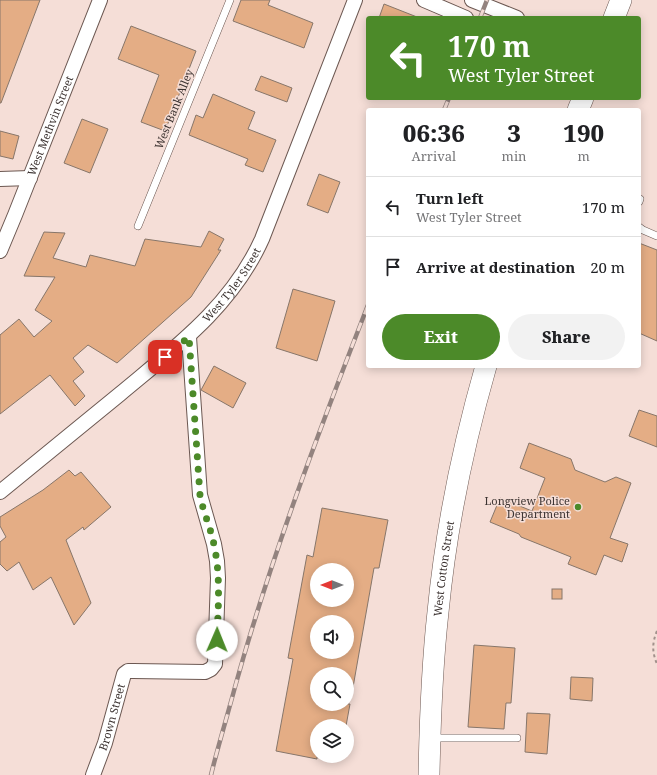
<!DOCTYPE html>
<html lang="en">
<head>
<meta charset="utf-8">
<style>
	:root { --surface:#fff; --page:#f2f2f2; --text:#202124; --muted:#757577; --line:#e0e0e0; --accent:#4c8a29 }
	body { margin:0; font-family:"Noto Serif",serif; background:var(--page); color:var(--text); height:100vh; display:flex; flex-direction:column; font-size:15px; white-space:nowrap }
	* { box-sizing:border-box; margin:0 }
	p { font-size:13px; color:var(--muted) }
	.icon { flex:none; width:22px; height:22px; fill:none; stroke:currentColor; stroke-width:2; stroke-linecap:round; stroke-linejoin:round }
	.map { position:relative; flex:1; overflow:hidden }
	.panel { position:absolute; left:366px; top:108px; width:275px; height:260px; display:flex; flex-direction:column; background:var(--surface); border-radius:4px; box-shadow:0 2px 10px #0003 }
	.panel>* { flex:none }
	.top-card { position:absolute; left:366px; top:16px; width:275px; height:84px; border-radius:4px; box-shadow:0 2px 10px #0003; background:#4c8a29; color:#fff; overflow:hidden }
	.needle { width:26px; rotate:270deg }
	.controls { position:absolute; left:310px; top:563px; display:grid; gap:8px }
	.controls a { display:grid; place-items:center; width:44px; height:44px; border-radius:50%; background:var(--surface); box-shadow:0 2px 10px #0003; font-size:20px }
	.pin { position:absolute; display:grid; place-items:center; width:34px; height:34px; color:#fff; margin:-17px; border-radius:8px; box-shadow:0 2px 6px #0006 }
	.me { position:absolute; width:44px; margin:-22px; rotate:1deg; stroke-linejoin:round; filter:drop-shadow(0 0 3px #0008) }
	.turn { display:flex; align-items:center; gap:14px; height:84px; padding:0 16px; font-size:18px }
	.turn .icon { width:52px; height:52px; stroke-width:2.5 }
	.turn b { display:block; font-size:28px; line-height:34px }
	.eta { display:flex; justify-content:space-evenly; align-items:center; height:68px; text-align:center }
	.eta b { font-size:24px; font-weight:800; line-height:28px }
	.cta { display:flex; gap:8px; margin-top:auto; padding:8px 16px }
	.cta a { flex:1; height:46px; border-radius:24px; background:var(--accent); color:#fff; font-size:16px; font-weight:800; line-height:46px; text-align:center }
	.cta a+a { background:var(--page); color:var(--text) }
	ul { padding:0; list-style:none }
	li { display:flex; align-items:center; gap:12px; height:60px; padding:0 16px; border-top:1px solid var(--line) }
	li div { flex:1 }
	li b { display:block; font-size:15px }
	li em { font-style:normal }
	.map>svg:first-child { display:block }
	.building { fill:#e4ad85; stroke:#87766a; fill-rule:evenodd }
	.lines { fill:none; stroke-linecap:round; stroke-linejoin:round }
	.service-casing { stroke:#6c5852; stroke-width:8 }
	.minor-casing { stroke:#6c5852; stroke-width:16 }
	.secondary-casing { stroke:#6c5852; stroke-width:22 }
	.path { stroke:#a2918c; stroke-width:2; stroke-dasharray:3 3; stroke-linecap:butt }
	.service { stroke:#fff; stroke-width:7 }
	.minor { stroke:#fff; stroke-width:14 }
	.secondary { stroke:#fff; stroke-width:21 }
	.rail-casing { stroke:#93837f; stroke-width:4.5 }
	.rail { stroke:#f5ded7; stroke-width:3; stroke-dasharray:9; stroke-linecap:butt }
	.route { stroke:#4c8a29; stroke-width:7; stroke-dasharray:0 12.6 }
	.poi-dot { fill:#4c8a29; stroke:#f5ded7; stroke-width:1.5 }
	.labels { text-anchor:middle; stroke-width:3; stroke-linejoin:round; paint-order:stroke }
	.street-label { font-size:11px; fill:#3c3331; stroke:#f5ded7 }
	.poi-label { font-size:11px; fill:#3c3331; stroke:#f5ded7; text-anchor:end }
</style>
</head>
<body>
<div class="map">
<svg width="657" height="775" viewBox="0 0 657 775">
	<rect width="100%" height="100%" fill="#f5ded7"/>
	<g class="building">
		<polygon points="0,0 40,0 1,103 0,103"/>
		<polygon points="241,0 270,0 268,5 313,23 304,48 233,21"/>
		<polygon points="384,4 417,17 417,18 379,18"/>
		<polygon points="131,26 196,51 165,131 141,122 159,75 118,59"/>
		<polygon points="261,76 292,88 287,102 255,90"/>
		<polygon points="213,94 255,112 248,129 276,140 263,172 245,165 248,159 189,135 196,115 203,118"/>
		<polygon points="82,119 108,129 90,173 64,163"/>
		<polygon points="0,131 19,136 13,159 0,156"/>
		<polygon points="319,174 340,182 328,213 307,205"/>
		<polygon points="209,231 224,239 218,250 221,250 191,297 117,363 88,345 73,358 84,372 73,381 85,396 75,406 50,375 0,414 0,335 19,319 34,337 52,321 35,310 55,277 24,276 44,232 65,233 53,258 86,267 90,255 135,266 145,239 201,247"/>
		<polygon points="639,243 657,250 657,341 639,333"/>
		<polygon points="293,289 335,301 317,361 276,348"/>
		<polygon points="214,366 246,383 233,408 201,390"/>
		<polygon points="639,410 657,416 657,447 629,436"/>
		<polygon points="529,443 571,459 575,470 605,482 616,477 631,483 610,538 628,544 622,562 604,555 596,575 568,564 571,557 521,537 519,534 490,522 500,498 532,511 545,478 520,468"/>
		<polygon points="69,470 75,476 81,472 111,507 84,530 83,527 66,540 91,603 74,625 51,577 33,590 19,562 7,571 0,564 0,542 6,537 0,526 0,517 43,490"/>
		<path d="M322,508L388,520L379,568H374L352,693L347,692V674H317V704H350L346,726H317V759L276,751L293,659L288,658L307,555L313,557ZM317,570H347V600H317ZM317,622H347V652H317Z"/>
		<rect x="552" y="589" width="10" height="10"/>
		<polygon points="474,645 515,648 511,703 506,703 504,729 468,727"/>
		<polygon points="571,677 593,678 592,701 570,699"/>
		<polygon points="527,713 550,714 547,754 525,752"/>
	</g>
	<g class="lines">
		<g class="service-casing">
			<g id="service">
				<polyline points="639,202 640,199"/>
				<polyline points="138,226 230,0"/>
				<polyline points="639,227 643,230 657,236"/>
				<polyline points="431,738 517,738"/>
			</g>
		</g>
		<g class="minor-casing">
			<g id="minor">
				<polyline points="424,0 466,18"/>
				<polyline points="472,0 517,18"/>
				<polyline points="0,179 30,178"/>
				<path id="s1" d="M0,251L15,215L100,0"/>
				<path id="s2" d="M0,492C40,459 80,427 120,394C175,348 232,306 262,239L355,0"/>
				<path id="s3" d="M93,775L105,743L124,674L128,671H133L205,672L211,669L215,664L218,578L217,561L214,544L200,495L189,337"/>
			</g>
		</g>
		<g class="secondary-casing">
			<g id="secondary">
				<polyline points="614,18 621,0"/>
				<polyline points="578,110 583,98"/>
				<path id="s4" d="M429,775C430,721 432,666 438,612C446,529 463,446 486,366"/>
			</g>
		</g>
		<path class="path" d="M657,631C652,643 652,652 657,664"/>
		<use href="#service" class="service"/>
		<use href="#minor" class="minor"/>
		<use href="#secondary" class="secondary"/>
		<g class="rail-casing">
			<g id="rail">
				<polyline points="480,18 487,0"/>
				<polyline points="444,110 449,98"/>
				<path d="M211,775C218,746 227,717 235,687C271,557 319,431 368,305"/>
			</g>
		</g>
		<use href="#rail" class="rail"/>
	</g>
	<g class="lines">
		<path class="route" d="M165,357L189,337L200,495C203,512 211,528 214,545C221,576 218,609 217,640"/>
	</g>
	<circle class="poi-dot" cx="578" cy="507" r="4"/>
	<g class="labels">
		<g class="street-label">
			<text transform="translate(174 109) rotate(-68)" y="4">West Bank Alley</text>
			<text dy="4" stroke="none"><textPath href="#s1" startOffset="135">West Methvin Street</textPath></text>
			<text dy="4" stroke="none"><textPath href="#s2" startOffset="312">West Tyler Street</textPath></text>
			<text dy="4" stroke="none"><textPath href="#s4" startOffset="207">West Cotton Street</textPath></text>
			<text dy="4" stroke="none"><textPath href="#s3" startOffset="61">Brown Street</textPath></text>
		</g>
		<g class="poi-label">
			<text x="570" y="505">Longview Police<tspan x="570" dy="13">Department</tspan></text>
		</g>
	</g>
</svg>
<div class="controls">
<a><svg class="needle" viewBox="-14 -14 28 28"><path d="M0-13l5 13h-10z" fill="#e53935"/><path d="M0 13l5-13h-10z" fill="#757577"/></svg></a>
<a><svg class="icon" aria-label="sound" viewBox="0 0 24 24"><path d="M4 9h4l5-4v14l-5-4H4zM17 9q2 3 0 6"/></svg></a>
<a><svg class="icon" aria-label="search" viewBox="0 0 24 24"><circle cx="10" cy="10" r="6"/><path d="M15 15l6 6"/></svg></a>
<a><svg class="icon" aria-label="layers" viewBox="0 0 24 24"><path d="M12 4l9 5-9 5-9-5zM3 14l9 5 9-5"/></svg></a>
</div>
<div class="pin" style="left:165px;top:357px;background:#d93025"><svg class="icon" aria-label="arrive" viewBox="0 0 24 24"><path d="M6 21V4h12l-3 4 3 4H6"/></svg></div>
<svg class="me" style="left:217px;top:640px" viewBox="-20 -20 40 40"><circle r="19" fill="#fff"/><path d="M0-13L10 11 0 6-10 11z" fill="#4c8a29"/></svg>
<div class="top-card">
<div class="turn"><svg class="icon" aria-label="left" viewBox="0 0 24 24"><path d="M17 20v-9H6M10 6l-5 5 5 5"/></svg><div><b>170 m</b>West Tyler Street</div></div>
</div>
<section class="panel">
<div class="eta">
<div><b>06:36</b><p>Arrival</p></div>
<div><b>3</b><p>min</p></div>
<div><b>190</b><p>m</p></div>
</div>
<ul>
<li><svg class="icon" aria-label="left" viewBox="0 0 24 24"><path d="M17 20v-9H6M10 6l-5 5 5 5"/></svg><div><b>Turn left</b><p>West Tyler Street</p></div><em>170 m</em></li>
<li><svg class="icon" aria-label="arrive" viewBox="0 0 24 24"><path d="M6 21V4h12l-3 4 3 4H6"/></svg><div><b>Arrive at destination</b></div><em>20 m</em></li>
</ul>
<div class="cta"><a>Exit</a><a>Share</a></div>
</section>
</div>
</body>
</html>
